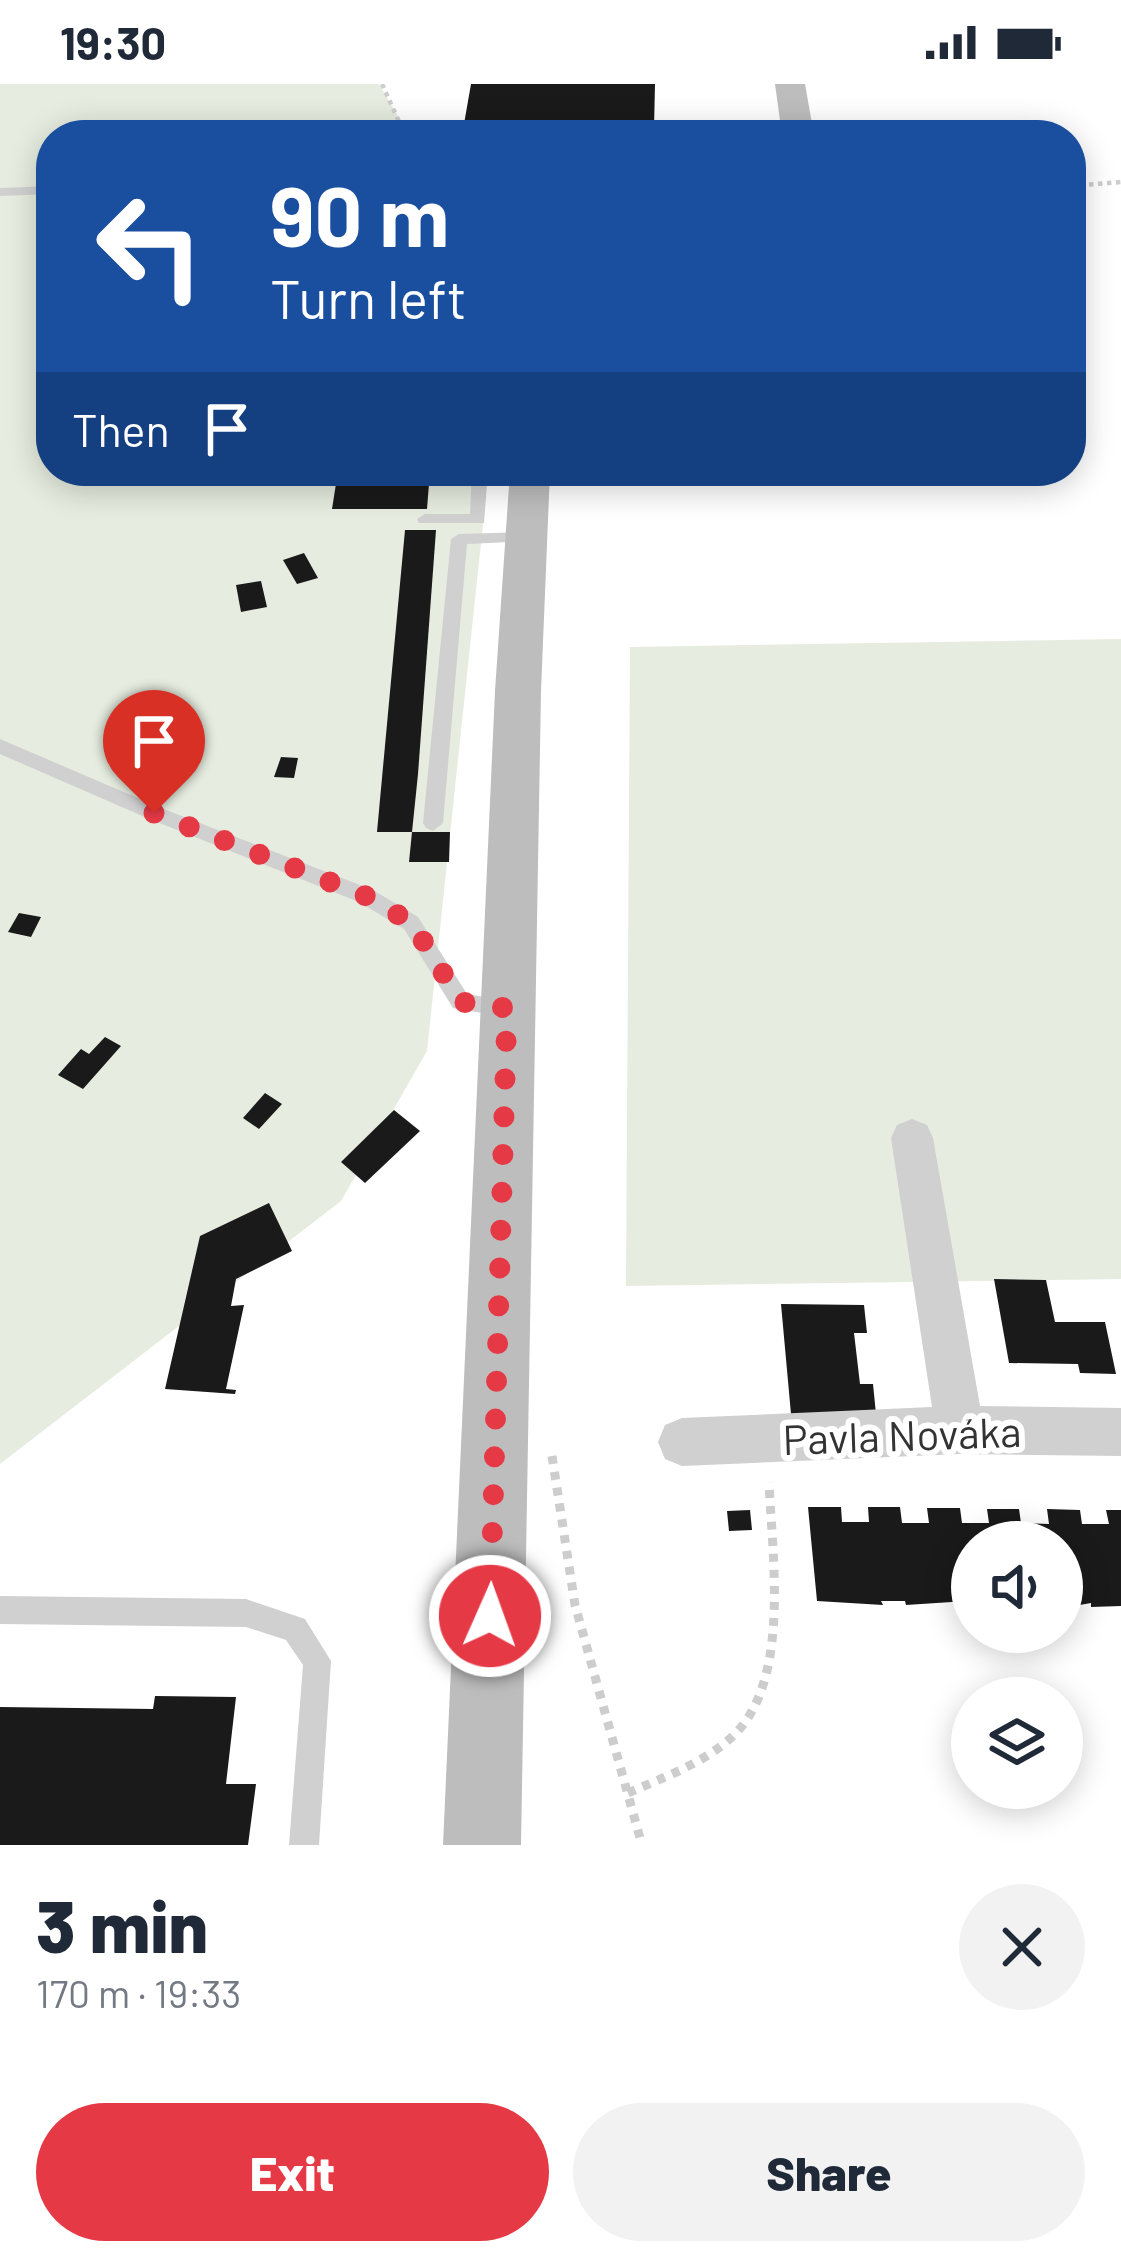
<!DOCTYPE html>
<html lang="en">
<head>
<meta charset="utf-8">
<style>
	:root { --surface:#fff; --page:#f2f2f3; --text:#1f2937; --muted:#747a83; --accent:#e63946 }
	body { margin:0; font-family:Barlow,sans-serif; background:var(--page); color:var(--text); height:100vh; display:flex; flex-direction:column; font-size:45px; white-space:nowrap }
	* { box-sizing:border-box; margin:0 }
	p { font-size:39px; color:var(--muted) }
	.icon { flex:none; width:66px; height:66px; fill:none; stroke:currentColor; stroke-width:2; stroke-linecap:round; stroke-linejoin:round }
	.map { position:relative; height:1761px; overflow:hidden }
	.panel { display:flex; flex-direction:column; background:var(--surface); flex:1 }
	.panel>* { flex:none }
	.banner { position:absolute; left:36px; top:36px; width:1050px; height:366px; border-radius:48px; box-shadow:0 6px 30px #0003; background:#1a4fa0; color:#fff; overflow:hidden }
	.buttons { position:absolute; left:951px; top:1437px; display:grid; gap:24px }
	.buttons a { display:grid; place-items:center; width:132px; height:132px; border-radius:50%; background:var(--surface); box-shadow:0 6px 30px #0003; font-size:60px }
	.pin { position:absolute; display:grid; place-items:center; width:102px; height:102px; color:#fff; margin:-123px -51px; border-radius:50% 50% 50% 0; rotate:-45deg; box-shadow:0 0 12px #0007 }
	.pin .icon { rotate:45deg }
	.me { position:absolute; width:132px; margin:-66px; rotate:2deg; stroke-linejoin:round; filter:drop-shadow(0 0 9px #0008) }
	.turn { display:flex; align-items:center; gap:42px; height:252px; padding:0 36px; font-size:54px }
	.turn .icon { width:156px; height:156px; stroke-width:2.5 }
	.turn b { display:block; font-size:84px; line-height:102px }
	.then { display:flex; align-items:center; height:114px; padding:0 36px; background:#0003; gap:24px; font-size:45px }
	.round { display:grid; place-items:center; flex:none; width:126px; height:126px; border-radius:63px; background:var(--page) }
	.summary { display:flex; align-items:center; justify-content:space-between; height:204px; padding:0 36px }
	h1 { font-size:72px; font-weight:800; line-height:90px }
	.cta { display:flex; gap:24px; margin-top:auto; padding:24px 36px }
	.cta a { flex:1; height:138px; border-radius:72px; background:var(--accent); color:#fff; font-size:48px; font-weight:800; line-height:138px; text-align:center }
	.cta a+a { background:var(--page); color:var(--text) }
	.status { display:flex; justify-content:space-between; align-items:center; height:84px; padding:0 60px; background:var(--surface); direction:ltr }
	.status svg { height:33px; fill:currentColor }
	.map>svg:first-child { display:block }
	.green { fill:#e6ecdf }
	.building { fill:#1a1a1a }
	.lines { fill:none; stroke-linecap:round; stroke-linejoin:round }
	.path-far1 { stroke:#cdcdcd; stroke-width:4.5; stroke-dasharray:4.5 4.5; stroke-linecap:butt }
	.path { stroke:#cdcdcd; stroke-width:9; stroke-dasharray:8 8; stroke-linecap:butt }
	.service { fill:#d0d0d0; fill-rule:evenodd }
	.minor { fill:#d0d0d0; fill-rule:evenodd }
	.secondary { fill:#bdbdbd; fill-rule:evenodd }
	.route { stroke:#e63946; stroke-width:21; stroke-dasharray:0 37.8 }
	.labels { text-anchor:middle; stroke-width:12; stroke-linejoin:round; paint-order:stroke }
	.near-street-label { font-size:42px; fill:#333; stroke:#fff }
</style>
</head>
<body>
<div class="status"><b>19:30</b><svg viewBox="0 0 49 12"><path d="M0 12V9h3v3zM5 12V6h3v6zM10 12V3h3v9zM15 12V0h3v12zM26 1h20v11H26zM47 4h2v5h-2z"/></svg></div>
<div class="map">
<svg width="1121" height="1761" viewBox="0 0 1121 1761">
	<rect width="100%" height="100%" fill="#fff"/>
	<g class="green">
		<polygon points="0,0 379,0 409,51 51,51 51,387 485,387 486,412 427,967 341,1117 0,1380"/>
		<polygon points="1121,555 1121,1195 626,1202 630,563"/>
	</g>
	<g class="building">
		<polygon points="471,0 655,0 654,44 464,40"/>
		<polygon points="338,387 430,387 427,425 332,425"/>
		<polygon points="405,446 436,446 418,690 412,748 377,748"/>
		<polygon points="304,469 318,494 297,500 283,476"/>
		<polygon points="261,497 267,523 241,528 236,501"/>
		<polygon points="281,673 298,674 294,694 274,693"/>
		<polygon points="412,748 450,748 449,778 409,778"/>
		<polygon points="19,829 41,833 31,853 8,848"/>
		<polygon points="105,953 121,962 83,1005 58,991 81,965 89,970"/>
		<polygon points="265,1009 282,1020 259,1045 243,1034"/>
		<polygon points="394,1026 420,1047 365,1099 341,1078"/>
		<polygon points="269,1119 292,1167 236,1195 231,1222 244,1221 226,1305 236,1306 235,1310 165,1305 200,1152"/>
		<polygon points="994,1195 1046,1196 1055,1238 1105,1238 1116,1290 1080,1289 1078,1280 1009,1279"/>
		<polygon points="781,1220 864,1221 867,1249 854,1249 860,1300 873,1300 876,1330 791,1330"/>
		<polygon points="808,1423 841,1423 842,1438 869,1438 868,1423 900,1423 902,1439 929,1439 927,1424 960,1424 962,1439 989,1439 987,1425 1019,1425 1021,1439 1049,1440 1047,1425 1080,1426 1082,1440 1109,1440 1106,1426 1121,1426 1121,1522 1091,1523 1091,1519 1062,1524 1062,1458 972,1458 972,1521 967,1517 906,1521 905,1517 881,1517 883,1521 817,1517"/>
		<polygon points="750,1426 752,1446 729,1447 727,1427"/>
		<polygon points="155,1612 236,1613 226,1700 256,1700 248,1761 0,1761 0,1623 153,1625"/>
	</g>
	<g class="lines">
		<g class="path-far1">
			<polyline points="382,0 405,51"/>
			<polyline points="1071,102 1121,98"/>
		</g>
		<g class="path">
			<polyline points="552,1372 575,1521 642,1761"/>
			<path d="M628,1709C664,1693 705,1679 734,1651C791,1595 772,1471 769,1398"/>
		</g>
		<g class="service">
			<polygon points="51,102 51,110 0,112 0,104"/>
			<polygon points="472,387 488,387 484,439 419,439 417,435 425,430 470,430"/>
			<polygon points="525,448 531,449 531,457 467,460 443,739 433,747 426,744 423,739 451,455 459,450"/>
			<polygon points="0,655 161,724 373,806 418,833 467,910 514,918 517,924 514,930 506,933 453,924 404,845 359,818 147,734 0,670"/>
			<polygon points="0,1512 246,1515 305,1535 331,1577 319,1761 289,1761 303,1581 286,1556 246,1543 0,1540"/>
		</g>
		<polygon class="minor" points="912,1035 927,1041 933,1054 980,1322 1121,1324 1121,1372 960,1370 682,1382 665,1375 658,1358 665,1341 682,1334 932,1323 891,1054 897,1041"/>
		<g class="secondary">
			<polygon points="775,0 805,0 814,51 782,51"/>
			<polygon points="510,387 550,387 541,607 521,1761 443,1761 495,607"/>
		</g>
	</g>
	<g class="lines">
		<polyline class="route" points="154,729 366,812 412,839 461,918 507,924 490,1532"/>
	</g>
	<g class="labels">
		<g class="near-street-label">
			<text transform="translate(902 1352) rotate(-2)" y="15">Pavla Nováka</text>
		</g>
	</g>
</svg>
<div class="buttons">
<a><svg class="icon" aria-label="sound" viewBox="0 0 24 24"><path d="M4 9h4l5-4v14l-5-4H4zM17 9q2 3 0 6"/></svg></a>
<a><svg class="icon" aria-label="layers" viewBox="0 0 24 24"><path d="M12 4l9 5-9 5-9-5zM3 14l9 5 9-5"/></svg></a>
</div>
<div class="pin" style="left:154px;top:729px;background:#d93025"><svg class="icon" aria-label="arrive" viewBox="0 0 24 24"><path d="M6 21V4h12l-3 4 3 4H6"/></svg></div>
<svg class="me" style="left:490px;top:1532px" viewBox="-20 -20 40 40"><circle r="17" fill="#e63946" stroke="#fff" stroke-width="3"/><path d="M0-11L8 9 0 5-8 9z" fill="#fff"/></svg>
<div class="banner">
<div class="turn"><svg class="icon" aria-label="left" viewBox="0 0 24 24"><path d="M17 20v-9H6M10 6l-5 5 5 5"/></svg><div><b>90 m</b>Turn left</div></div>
<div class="then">Then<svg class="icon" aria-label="arrive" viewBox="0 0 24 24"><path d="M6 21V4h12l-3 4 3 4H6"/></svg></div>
</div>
</div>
<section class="panel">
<div class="summary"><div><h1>3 min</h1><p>170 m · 19:33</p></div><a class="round"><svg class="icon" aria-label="close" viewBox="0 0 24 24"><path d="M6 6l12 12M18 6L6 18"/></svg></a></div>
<div class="cta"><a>Exit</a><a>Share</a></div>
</section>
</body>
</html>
